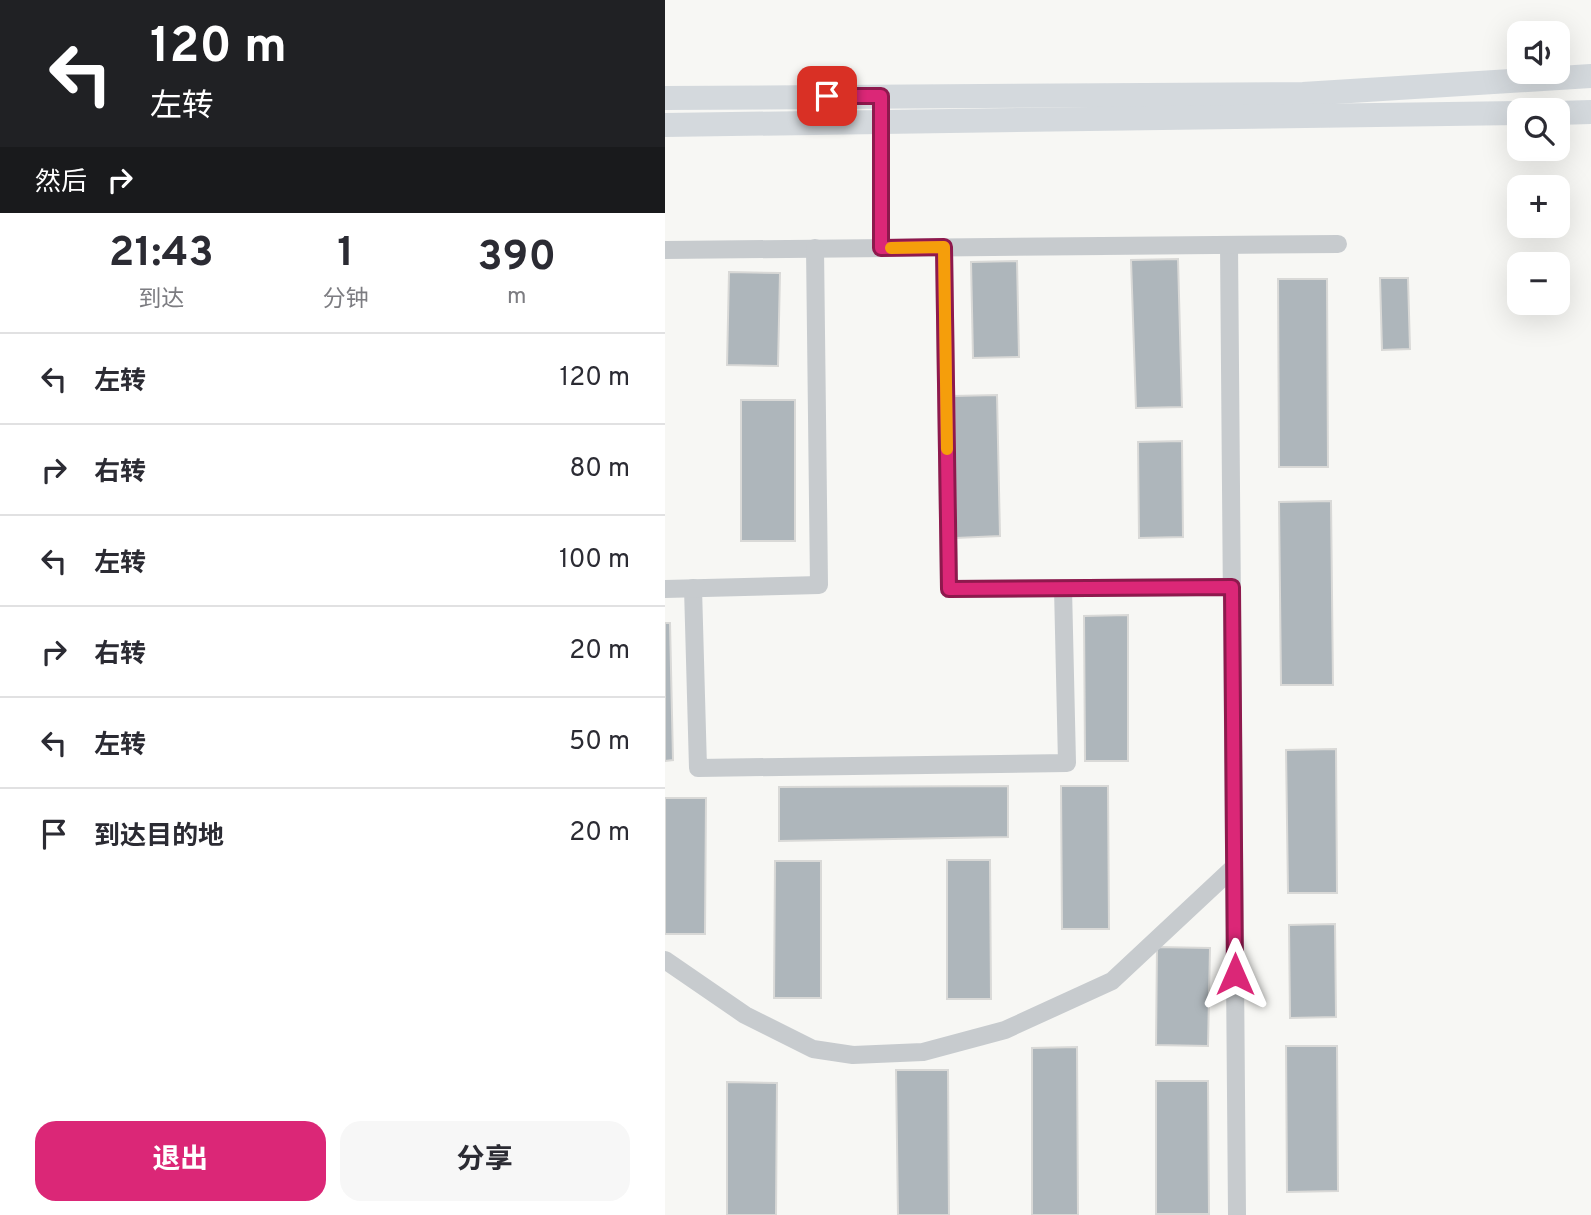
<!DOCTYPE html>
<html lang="zh">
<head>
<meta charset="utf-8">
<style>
	:root { --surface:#fff; --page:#f7f7f7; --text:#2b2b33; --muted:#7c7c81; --line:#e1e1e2; --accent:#db2777 }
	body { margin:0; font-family:Overpass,"Noto Sans SC",sans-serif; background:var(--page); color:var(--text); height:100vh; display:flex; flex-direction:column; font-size:26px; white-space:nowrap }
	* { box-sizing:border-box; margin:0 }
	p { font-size:23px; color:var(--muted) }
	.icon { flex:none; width:38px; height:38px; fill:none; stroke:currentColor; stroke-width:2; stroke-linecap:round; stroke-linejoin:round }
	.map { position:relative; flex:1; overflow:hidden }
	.details { display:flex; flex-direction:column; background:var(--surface); width:665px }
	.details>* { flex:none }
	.hud { background:#202124; color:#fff; overflow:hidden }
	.controls { position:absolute; left:842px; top:21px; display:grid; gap:14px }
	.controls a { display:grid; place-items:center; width:63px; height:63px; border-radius:14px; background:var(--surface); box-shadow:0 7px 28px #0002; font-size:35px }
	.pin { position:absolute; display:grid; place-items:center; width:60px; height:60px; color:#fff; margin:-30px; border-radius:14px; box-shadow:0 4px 10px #0006 }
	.me { position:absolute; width:77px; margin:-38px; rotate:0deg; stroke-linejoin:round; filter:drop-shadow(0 0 5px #0008) }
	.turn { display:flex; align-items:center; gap:24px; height:147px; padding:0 35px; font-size:32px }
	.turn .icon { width:91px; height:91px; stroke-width:2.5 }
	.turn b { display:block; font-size:49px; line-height:60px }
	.then { display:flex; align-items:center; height:66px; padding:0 35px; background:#0003; gap:14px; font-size:26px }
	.eta { display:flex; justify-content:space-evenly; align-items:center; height:119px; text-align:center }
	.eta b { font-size:42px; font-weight:700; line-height:49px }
	.action { display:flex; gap:14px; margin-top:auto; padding:14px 35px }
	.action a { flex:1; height:80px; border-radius:21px; background:var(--accent); color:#fff; font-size:28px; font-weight:700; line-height:80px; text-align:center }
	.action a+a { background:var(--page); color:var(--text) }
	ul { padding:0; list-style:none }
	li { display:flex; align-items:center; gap:21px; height:91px; padding:0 35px; border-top:2px solid var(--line) }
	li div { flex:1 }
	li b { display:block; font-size:26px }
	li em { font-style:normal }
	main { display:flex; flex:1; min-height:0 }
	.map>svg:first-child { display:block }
	.building { fill:#aeb6bb; stroke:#d9d9d7; stroke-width:2 }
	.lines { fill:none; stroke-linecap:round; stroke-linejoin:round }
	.street { stroke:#c7cbce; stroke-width:18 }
	.secondary { stroke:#d4d9dd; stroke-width:24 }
	.route-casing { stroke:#8e194d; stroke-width:18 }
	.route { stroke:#db2777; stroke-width:12 }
	.slow { stroke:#f59e0b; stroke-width:12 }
</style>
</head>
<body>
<main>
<section class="details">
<div class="hud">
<div class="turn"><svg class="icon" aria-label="left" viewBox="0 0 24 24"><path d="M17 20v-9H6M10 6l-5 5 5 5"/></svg><div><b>120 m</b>左转</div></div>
<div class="then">然后<svg class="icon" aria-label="right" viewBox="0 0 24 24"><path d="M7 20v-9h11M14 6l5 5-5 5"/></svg></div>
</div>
<div class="eta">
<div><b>21:43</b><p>到达</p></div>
<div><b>1</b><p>分钟</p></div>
<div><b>390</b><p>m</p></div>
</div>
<ul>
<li><svg class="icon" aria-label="left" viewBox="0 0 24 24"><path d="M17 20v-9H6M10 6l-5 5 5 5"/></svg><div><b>左转</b></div><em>120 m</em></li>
<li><svg class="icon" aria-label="right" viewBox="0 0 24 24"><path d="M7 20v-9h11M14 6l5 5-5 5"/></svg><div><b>右转</b></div><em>80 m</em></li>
<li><svg class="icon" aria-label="left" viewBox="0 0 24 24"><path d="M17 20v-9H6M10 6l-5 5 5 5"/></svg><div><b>左转</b></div><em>100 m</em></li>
<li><svg class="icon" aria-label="right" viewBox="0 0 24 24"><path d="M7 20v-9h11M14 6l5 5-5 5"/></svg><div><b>右转</b></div><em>20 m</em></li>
<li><svg class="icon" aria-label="left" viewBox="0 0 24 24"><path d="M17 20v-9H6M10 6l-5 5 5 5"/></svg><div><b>左转</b></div><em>50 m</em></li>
<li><svg class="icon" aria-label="arrive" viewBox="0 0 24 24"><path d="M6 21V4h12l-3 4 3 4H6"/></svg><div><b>到达目的地</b></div><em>20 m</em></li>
</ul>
<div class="action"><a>退出</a><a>分享</a></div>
</section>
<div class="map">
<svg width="926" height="1215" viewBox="0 0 926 1215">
	<rect width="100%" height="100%" fill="#f7f7f4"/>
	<g class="building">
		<polygon points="513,259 517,407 471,408 466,260"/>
		<polygon points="352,261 354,357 308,358 306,262"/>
		<polygon points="64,272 115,273 113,366 62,365"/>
		<polygon points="715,278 743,278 745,349 717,350"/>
		<polygon points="613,279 662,279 663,467 614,467"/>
		<polygon points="332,395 335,536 291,538 288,396"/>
		<rect x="76" y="400" width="54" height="141"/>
		<polygon points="517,441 518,537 474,538 473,442"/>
		<polygon points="666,501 668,685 616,685 614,502"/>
		<polygon points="463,615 463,761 420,761 419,616"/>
		<polygon points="0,623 5,623 8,760 0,761"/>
		<polygon points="671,749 672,893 623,893 621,750"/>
		<polygon points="343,786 343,837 114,841 114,787"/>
		<polygon points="396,786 443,786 444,929 397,929"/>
		<polygon points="0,798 41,798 40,934 0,934"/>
		<polygon points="282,860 325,860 326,999 282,999"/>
		<polygon points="110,861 156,861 156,998 109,998"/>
		<polygon points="670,924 671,1017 625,1018 624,925"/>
		<polygon points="492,947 545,948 543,1046 491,1045"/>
		<polygon points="621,1046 672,1046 673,1191 622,1192"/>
		<polygon points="412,1047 413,1215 367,1215 367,1048"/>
		<polygon points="231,1070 283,1070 284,1215 233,1215"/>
		<polygon points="491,1081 543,1081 544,1214 491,1214"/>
		<polygon points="62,1082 112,1083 111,1215 62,1215"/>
	</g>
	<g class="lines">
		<g class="street">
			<polyline points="564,245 572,1215"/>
			<polyline points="279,247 284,589 567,587"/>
			<polyline points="216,248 216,110"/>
			<polyline points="0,250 673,244"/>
			<polyline points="28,588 33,768 402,763 398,588"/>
			<polyline points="0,589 154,585 150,248"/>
			<polyline points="0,960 80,1015 148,1049 188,1055 258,1052 340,1030 447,981 569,867"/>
		</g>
		<g class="secondary">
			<polyline points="0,98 638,94 926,76"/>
			<polyline points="892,113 926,112"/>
			<polyline points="0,125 854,113"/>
		</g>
	</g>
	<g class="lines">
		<g class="route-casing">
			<polyline id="route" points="162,96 216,96 216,248 279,247 284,589 567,587 570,974"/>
		</g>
		<use href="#route" class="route"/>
		<polyline class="slow" points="226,248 279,247 282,449"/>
	</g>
</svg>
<div class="controls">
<a><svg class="icon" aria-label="sound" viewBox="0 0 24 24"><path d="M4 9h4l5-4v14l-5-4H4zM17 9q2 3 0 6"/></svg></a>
<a><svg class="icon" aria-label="search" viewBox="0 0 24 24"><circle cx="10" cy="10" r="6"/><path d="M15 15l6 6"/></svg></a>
<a>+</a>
<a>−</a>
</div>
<div class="pin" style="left:162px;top:96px;background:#d93025"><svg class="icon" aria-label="arrive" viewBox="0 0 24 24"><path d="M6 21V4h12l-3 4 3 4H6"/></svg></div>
<svg class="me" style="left:570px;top:974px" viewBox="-20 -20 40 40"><path d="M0-17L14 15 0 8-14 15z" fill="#db2777" stroke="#fff" stroke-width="4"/></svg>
</div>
</main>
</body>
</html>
